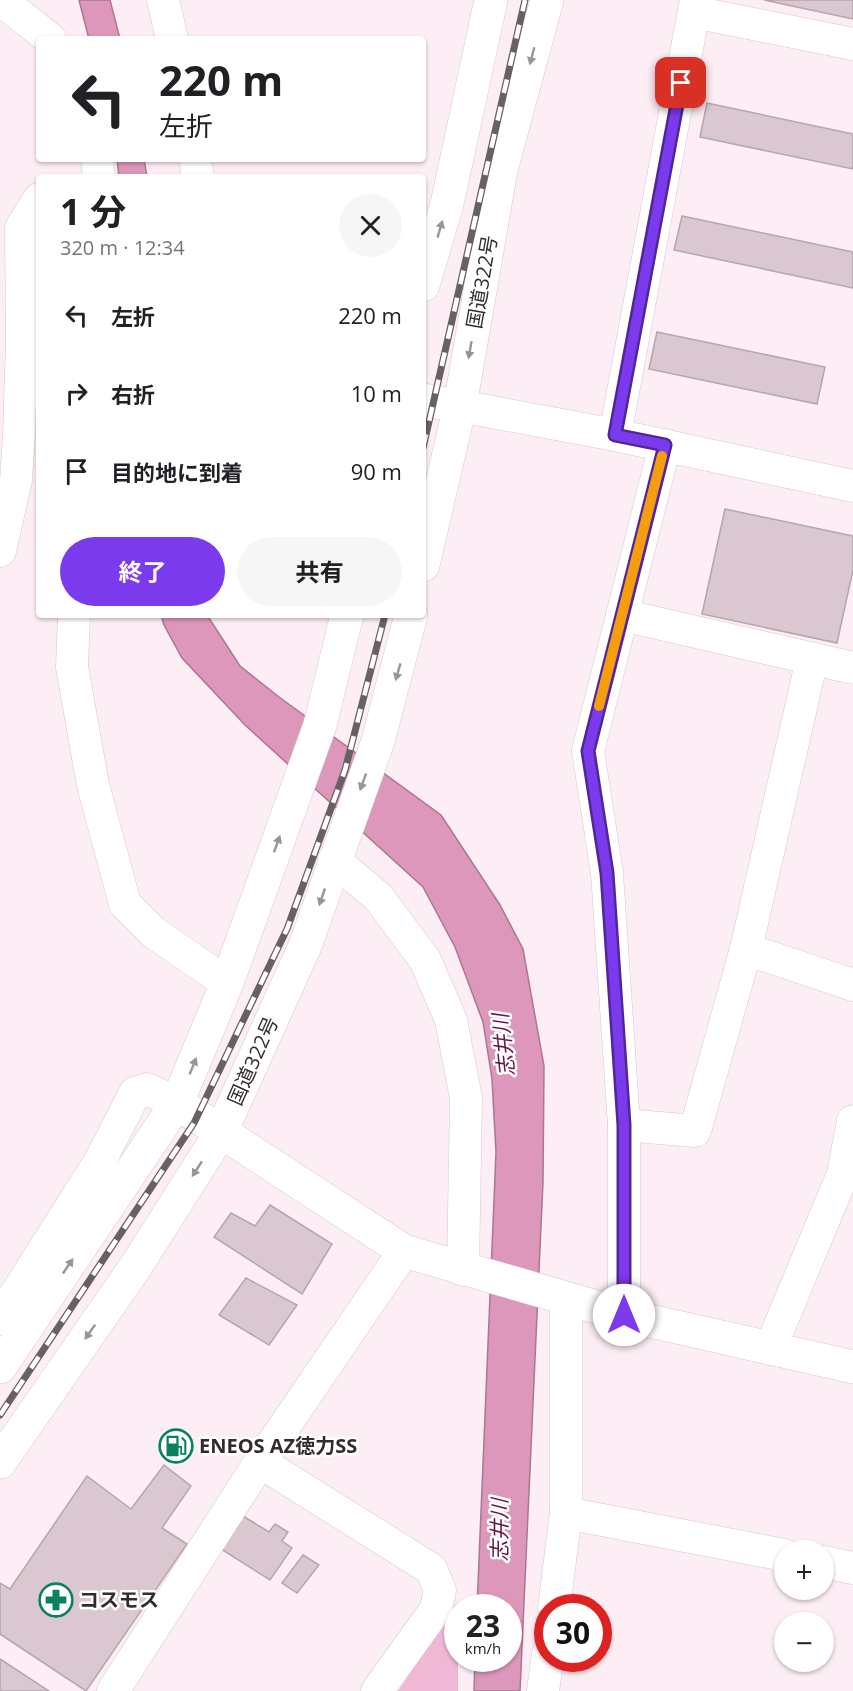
<!DOCTYPE html>
<html lang="ja">
<head>
<meta charset="utf-8">
<style>
	:root { --surface:#fff; --page:#f6f6f6; --text:#202124; --muted:#757577; --accent:#7c3aed }
	body { margin:0; font-family:"Open Sans","Noto Sans JP",sans-serif; background:var(--page); color:var(--text); height:100vh; display:flex; flex-direction:column; font-size:22px; white-space:nowrap }
	* { box-sizing:border-box; margin:0 }
	p { font-size:20px; color:var(--muted) }
	.icon { flex:none; width:33px; height:33px; fill:none; stroke:currentColor; stroke-width:2; stroke-linecap:round; stroke-linejoin:round }
	.map { position:relative; flex:1; overflow:hidden }
	.sheet { position:absolute; left:36px; top:174px; width:390px; height:444px; display:flex; flex-direction:column; background:var(--surface); border-radius:6px; box-shadow:0 2px 4px #0004 }
	.sheet>* { flex:none }
	.hud { position:absolute; left:36px; top:36px; width:390px; height:126px; border-radius:6px; box-shadow:0 2px 4px #0004; background:#fff; color:var(--text); overflow:hidden }
	.fabs { position:absolute; left:774px; top:1540px; display:grid; gap:12px }
	.fabs a { display:grid; place-items:center; width:60px; height:60px; border-radius:50%; background:var(--surface); box-shadow:0 2px 4px #0004; font-size:30px }
	.speed { position:absolute; left:444px; top:1594px; display:flex; gap:12px; font-size:30px; font-weight:700; text-align:center }
	.speed>* { display:grid; place-content:center; width:78px; height:78px; border-radius:50%; background:var(--surface); box-shadow:0 2px 4px #0004; line-height:1 }
	.speed small { font-size:15px; font-weight:400 }
	.speed .limit { border:9px solid #d22; background:#fff; color:#111 }
	.pin { position:absolute; display:grid; place-items:center; width:51px; height:51px; color:#fff; margin:-26px; border-radius:12px; box-shadow:0 3px 9px #0006 }
	.me { position:absolute; width:66px; margin:-33px; rotate:0deg; stroke-linejoin:round; filter:drop-shadow(0 0 4px #0008) }
	.turn { display:flex; align-items:center; gap:21px; height:126px; padding:0 24px; font-size:27px }
	.turn .icon { width:78px; height:78px; stroke-width:2.5 }
	.turn b { display:block; font-size:42px; line-height:51px }
	.round { display:grid; place-items:center; flex:none; width:63px; height:63px; border-radius:32px; background:var(--page) }
	.overview { display:flex; align-items:center; justify-content:space-between; height:102px; padding:0 24px }
	h1 { font-size:36px; font-weight:700; line-height:45px }
	.button { display:flex; gap:12px; margin-top:auto; padding:12px 24px }
	.button a { flex:1; height:69px; border-radius:36px; background:var(--accent); color:#fff; font-size:24px; font-weight:700; line-height:69px; text-align:center }
	.button a+a { background:var(--page); color:var(--text) }
	ul { padding:0; list-style:none }
	li { display:flex; align-items:center; gap:18px; height:78px; padding:0 24px }
	li div { flex:1 }
	li b { display:block; font-size:22px }
	li em { font-style:normal }
	.map>svg:first-child { display:block }
	.green { fill:#f0b8d4 }
	.water { fill:#dd97bb; stroke:#aa7791; stroke-width:1.5 }
	.building { fill:#dac7d0; stroke:#b6a5ad; stroke-width:1.5 }
	.lines { fill:none; stroke-linecap:round; stroke-linejoin:round }
	.street-casing { stroke:#d7c5cd; stroke-width:33 }
	.secondary-casing { stroke:#d7c5cd; stroke-width:34 }
	.highway-casing { stroke:#d7c5cd; stroke-width:34 }
	.street { stroke:#fff; stroke-width:32 }
	.secondary { stroke:#fff; stroke-width:33 }
	.highway { stroke:#fff; stroke-width:33 }
	.rail-casing { stroke:#696064; stroke-width:7 }
	.rail { stroke:#fff; stroke-width:4.5; stroke-dasharray:14; stroke-linecap:butt }
	.oneway { fill:#989596 }
	.route-casing { stroke:#51269a; stroke-width:15 }
	.route { stroke:#7c3aed; stroke-width:10 }
	.slow { stroke:#f59e0b; stroke-width:10 }
	.labels { text-anchor:middle; stroke-width:5; stroke-linejoin:round; paint-order:stroke }
	.street-label { font-size:20px; fill:#322b2e; stroke:#fff }
	.poi-label { font-size:20px; font-weight:bold; fill:#322b2e; stroke:#fff; text-anchor:start }
	.water-label { font-size:21px; font-style:italic; fill:#651447; stroke:#fff }
</style>
</head>
<body>
<div class="map">
<svg width="853" height="1691" viewBox="0 0 853 1691">
	<rect width="100%" height="100%" fill="#fdeef5"/>
	<polygon class="green" points="456,1604 461,1606 461,1608 458,1608 458,1691 398,1691"/>
	<g class="water">
		<polygon points="79,0 110,0 120,39 89,39"/>
		<polygon points="117,159 144,159 147,177 119,177"/>
		<polygon points="161,615 207,615 240,666 279,697 441,815 500,905 523,949 544,1066 543,1182 520,1691 474,1691 475,1659 508,1659 508,1608 477,1608 496,1152 492,1079 483,1022 455,947 423,887 245,725 182,658 164,625"/>
	</g>
	<g class="building">
		<polygon points="764,0 853,0 853,19"/>
		<polygon points="707,103 853,134 853,169 700,137"/>
		<polygon points="682,216 853,252 853,288 674,250"/>
		<polygon points="657,332 825,367 817,404 649,369"/>
		<polygon points="725,509 853,536 853,570 837,643 702,614"/>
		<polygon points="270,1205 332,1244 302,1294 214,1237 231,1213 255,1226"/>
		<polygon points="246,1278 297,1305 269,1345 219,1315"/>
		<polygon points="164,1465 191,1486 162,1528 187,1544 86,1691 0,1634 0,1583 10,1589 87,1476 131,1509"/>
		<polygon points="243,1516 269,1532 275,1524 288,1532 282,1541 292,1548 270,1580 221,1549"/>
		<polygon points="303,1555 319,1565 297,1593 282,1583"/>
		<polygon points="0,1659 49,1691 0,1691"/>
	</g>
	<g class="lines">
		<g class="street-casing">
			<g id="street">
				<polyline points="1,0 50,39"/>
				<polyline points="163,0 172,39"/>
				<polyline points="694,12 853,44"/>
				<polyline points="97,159 99,177"/>
				<polyline points="195,159 198,177"/>
				<polyline points="460,406 615,435 853,486"/>
				<polyline points="615,435 696,0"/>
				<polyline points="0,551 16,480 19,436 22,341 21,228 39,199"/>
				<polyline points="74,615 72,667 93,785 125,904 153,932 227,983"/>
				<polyline points="622,615 853,668"/>
				<polyline points="334,860 378,897 425,960 451,1020 466,1098 463,1270"/>
				<polyline points="746,949 853,985"/>
				<polyline points="624,1125 695,1131 746,949 812,659"/>
				<polyline points="624,1315 624,1125 607,873 588,751 665,445"/>
				<polyline points="0,1319 100,1161 135,1093 147,1089 177,1103"/>
				<polyline points="770,1349 843,1174 853,1121"/>
				<polyline points="260,1462 431,1569 440,1590 436,1609 377,1691"/>
				<polyline points="566,1513 784,1555"/>
				<polyline points="824,1562 853,1568"/>
				<polyline points="554,1608 566,1513 566,1298"/>
				<polyline points="113,1691 260,1462 404,1251"/>
				<polyline points="543,1691 548,1654"/>
			</g>
		</g>
		<g class="secondary-casing">
			<g id="secondary">
				<polyline points="423,400 460,406"/>
				<polyline points="177,1103 404,1251 624,1315 853,1367"/>
			</g>
		</g>
		<g class="highway-casing">
			<g id="highway">
				<polyline points="423,285 447,204 491,0"/>
				<polyline points="423,565 460,406 501,170 547,0"/>
				<polyline points="0,1367 177,1103 227,983 320,725 347,615"/>
				<polyline points="0,1462 136,1266 221,1132 305,946 378,741 411,615"/>
			</g>
		</g>
		<use href="#street" class="street"/>
		<use href="#secondary" class="secondary"/>
		<use href="#highway" class="highway"/>
		<g class="rail-casing">
			<g id="rail">
				<polyline points="423,448 525,0"/>
				<polyline points="0,1415 194,1123 287,929 345,770 385,615"/>
			</g>
		</g>
		<use href="#rail" class="rail"/>
	</g>
	<defs><path id="oneway-solid" d="M-6-.8H1V-3.2L6.5 0L1 3.2V.8H-6Z" transform="scale(1.5)"/></defs>
	<g class="oneway">
		<use href="#oneway-solid" transform="translate(532 56) rotate(105)"/>
		<use href="#oneway-solid" transform="translate(440 229) rotate(-74)"/>
		<use href="#oneway-solid" transform="translate(470 350) rotate(100)"/>
		<use href="#oneway-solid" transform="translate(398 672) rotate(106)"/>
		<use href="#oneway-solid" transform="translate(363 782) rotate(110)"/>
		<use href="#oneway-solid" transform="translate(277 844) rotate(-70)"/>
		<use href="#oneway-solid" transform="translate(322 897) rotate(109)"/>
		<use href="#oneway-solid" transform="translate(193 1066) rotate(-68)"/>
		<use href="#oneway-solid" transform="translate(197 1169) rotate(123)"/>
		<use href="#oneway-solid" transform="translate(68 1266) rotate(-56)"/>
		<use href="#oneway-solid" transform="translate(90 1332) rotate(125)"/>
	</g>
	<g class="lines">
		<g class="route-casing">
			<polyline id="route" points="624,1315 624,1125 607,873 588,751 665,445 615,435 681,83"/>
		</g>
		<use href="#route" class="route"/>
		<polyline class="slow" points="599,706 662,456"/>
	</g>
	<defs>
		<g id="fuel-ring" transform="scale(1.725)"><circle r="9.5" fill="#fff" stroke="#088160" stroke-width="1.5"/><path d="M-5.5-6h7V0h2V4h1.3V-2.5L3-4.5l.8-.8L6-3V5H2.5V1h-1V6h-7ZM-4.2-4.7v3.2H.2V-4.7Z" fill="#088160"/></g>
		<g id="pharmacy-ring" transform="scale(1.725)"><circle r="9.5" fill="#fff" stroke="#088160" stroke-width="1.5"/><path d="M-2-6h4v4h4v4h-4v4h-4v-4h-4v-4h4Z" fill="#088160"/></g>
	</defs>
	<g fill-rule="evenodd">
		<use href="#fuel-ring" x="176" y="1446"/>
		<use href="#pharmacy-ring" x="56" y="1600"/>
	</g>
	<g class="labels">
		<g class="street-label">
			<text transform="translate(482 282) rotate(-80)" y="7">国道322号</text>
			<text transform="translate(253 1061) rotate(-66)" y="7">国道322号</text>
		</g>
		<g class="poi-label">
			<text x="199" y="1453">ENEOS AZ徳力SS</text>
			<text x="79" y="1607">コスモス</text>
		</g>
		<g class="water-label">
			<text transform="translate(504 1045) rotate(-96)" y="7">志井川</text>
			<text transform="translate(500 1530) rotate(-90)" y="7">志井川</text>
		</g>
	</g>
</svg>
<div class="fabs">
<a>+</a>
<a>−</a>
</div>
<div class="speed"><div>23<small>km/h</small></div><div class="limit">30</div></div>
<div class="pin" style="left:681px;top:83px;background:#d93025"><svg class="icon" aria-label="arrive" viewBox="0 0 24 24"><path d="M6 21V4h12l-3 4 3 4H6"/></svg></div>
<svg class="me" style="left:624px;top:1315px" viewBox="-20 -20 40 40"><circle r="19" fill="#fff"/><path d="M0-13L10 11 0 6-10 11z" fill="#7c3aed"/></svg>
<div class="hud">
<div class="turn"><svg class="icon" aria-label="left" viewBox="0 0 24 24"><path d="M17 20v-9H6M10 6l-5 5 5 5"/></svg><div><b>220 m</b>左折</div></div>
</div>
<section class="sheet">
<div class="overview"><div><h1>1 分</h1><p>320 m · 12:34</p></div><a class="round"><svg class="icon" aria-label="close" viewBox="0 0 24 24"><path d="M6 6l12 12M18 6L6 18"/></svg></a></div>
<ul>
<li><svg class="icon" aria-label="left" viewBox="0 0 24 24"><path d="M17 20v-9H6M10 6l-5 5 5 5"/></svg><div><b>左折</b></div><em>220 m</em></li>
<li><svg class="icon" aria-label="right" viewBox="0 0 24 24"><path d="M7 20v-9h11M14 6l5 5-5 5"/></svg><div><b>右折</b></div><em>10 m</em></li>
<li><svg class="icon" aria-label="arrive" viewBox="0 0 24 24"><path d="M6 21V4h12l-3 4 3 4H6"/></svg><div><b>目的地に到着</b></div><em>90 m</em></li>
</ul>
<div class="button"><a>終了</a><a>共有</a></div>
</section>
</div>
</body>
</html>
